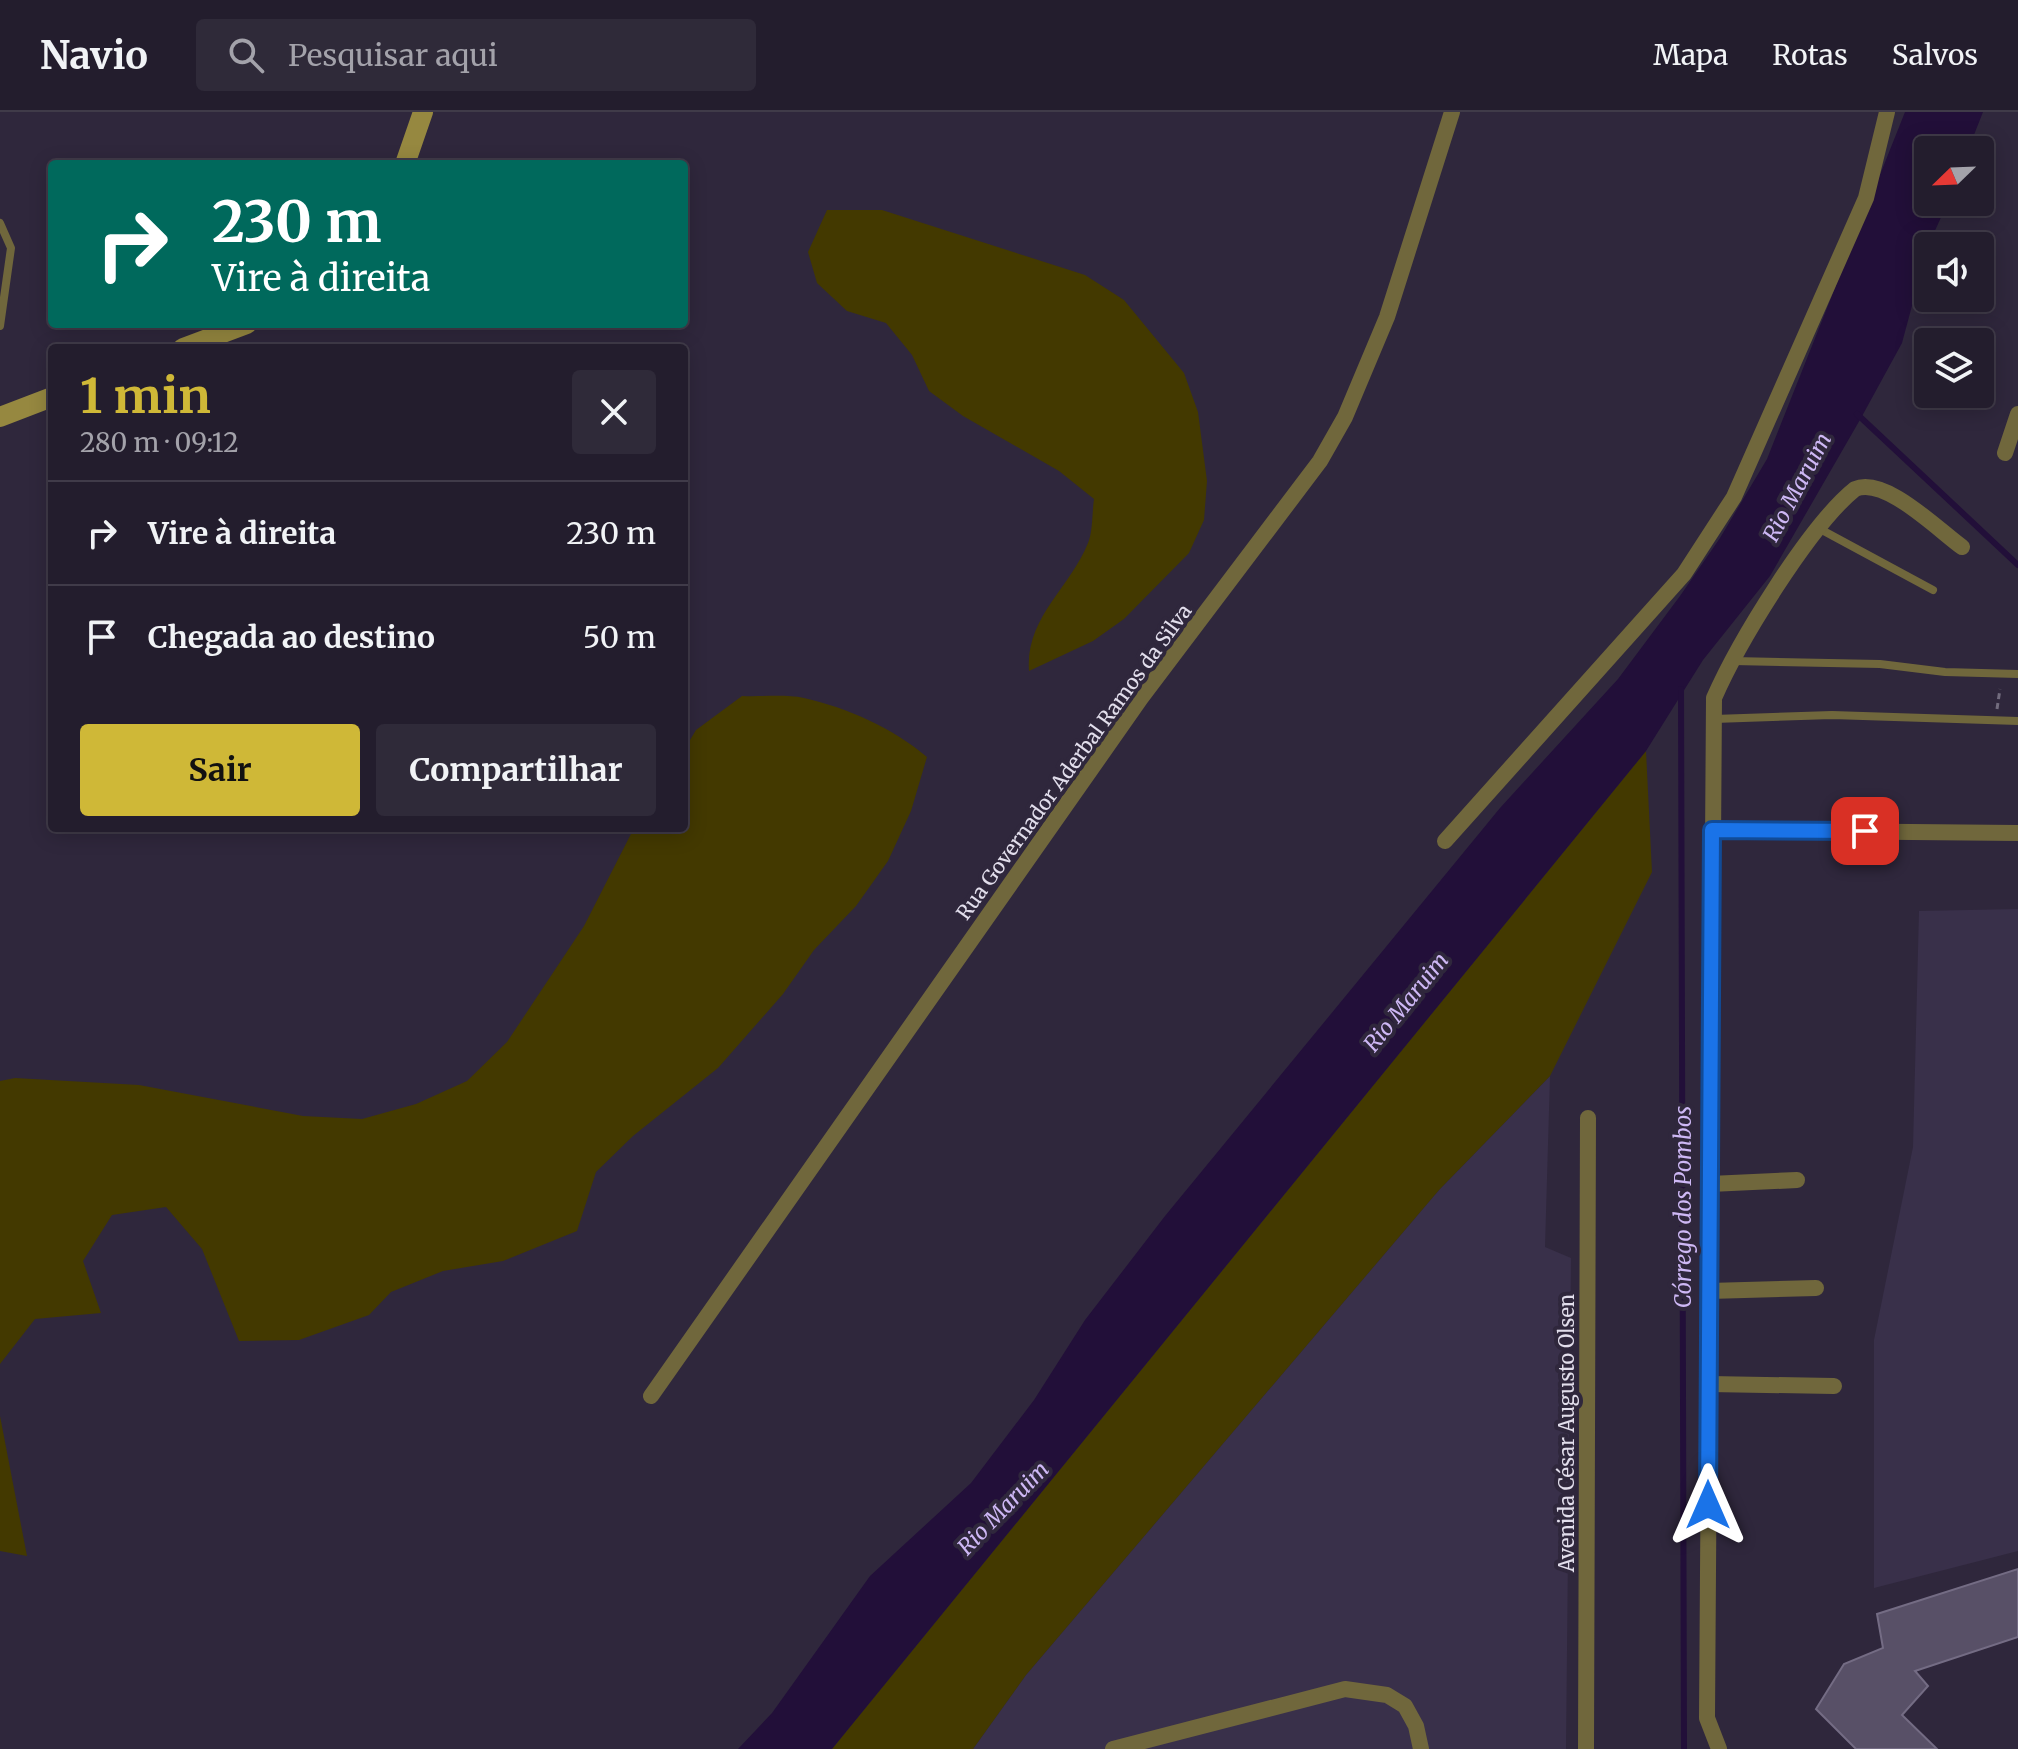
<!DOCTYPE html>
<html lang="pt">
<head>
<meta charset="utf-8">
<style>
	:root { --surface:#231d2d; --page:#2f2a39; --text:#f1f3f6; --muted:#a3a2aa; --line:#403b49; --accent:#cfb837 }
	body { margin:0; font-family:Merriweather,serif; background:var(--page); color:var(--text); height:100vh; display:flex; flex-direction:column; font-size:30px; white-space:nowrap }
	* { box-sizing:border-box; margin:0 }
	p { font-size:26px; color:var(--muted) }
	.icon { flex:none; width:44px; height:44px; fill:none; stroke:currentColor; stroke-width:2; stroke-linecap:round; stroke-linejoin:round }
	.map { position:relative; flex:1; overflow:hidden }
	.details { position:absolute; left:48px; top:232px; width:640px; height:488px; display:flex; flex-direction:column; background:var(--surface); border-radius:8px; box-shadow:0 4px 20px #0003,0 0 0 2px var(--line) }
	.details>* { flex:none }
	.top-card { position:absolute; left:48px; top:48px; width:640px; height:168px; border-radius:8px; box-shadow:0 4px 20px #0003,0 0 0 2px var(--line); background:#00695c; color:#fff; overflow:hidden }
	.needle { width:52px; rotate:247deg }
	.controls { position:absolute; left:1914px; top:24px; display:grid; gap:16px }
	.controls a { display:grid; place-items:center; width:80px; height:80px; border-radius:8px; background:var(--surface); box-shadow:0 4px 20px #0003,0 0 0 2px var(--line); font-size:40px }
	.pin { position:absolute; display:grid; place-items:center; width:68px; height:68px; color:#fff; margin:-34px; border-radius:16px; box-shadow:0 4px 12px #0006 }
	.me { position:absolute; width:88px; margin:-44px; rotate:0deg; stroke-linejoin:round; filter:drop-shadow(0 0 6px #0008) }
	.turn { display:flex; align-items:center; gap:28px; height:168px; padding:0 32px; font-size:36px }
	.turn .icon { width:104px; height:104px; stroke-width:2.5 }
	.turn b { display:block; font-size:56px; line-height:68px }
	.round { display:grid; place-items:center; flex:none; width:84px; height:84px; border-radius:8px; background:var(--page) }
	.overview { display:flex; align-items:center; justify-content:space-between; height:136px; padding:0 32px }
	h1 { font-size:48px; font-weight:700; line-height:60px; color:var(--accent) }
	.cta { display:flex; gap:16px; margin-top:auto; padding:16px 32px }
	.cta a { flex:1; height:92px; border-radius:8px; background:var(--accent); color:#111; font-size:32px; font-weight:700; line-height:92px; text-align:center }
	.cta a+a { background:var(--page); color:var(--text) }
	ul { padding:0; list-style:none }
	li { display:flex; align-items:center; gap:24px; height:104px; padding:0 32px; border-top:2px solid var(--line) }
	li div { flex:1 }
	li b { display:block; font-size:30px }
	li em { font-style:normal }
	header { display:flex; align-items:center; gap:48px; box-sizing:border-box; height:112px; padding:0 40px; background:var(--surface); border-bottom:2px solid var(--line) }
	header strong { font-size:38px }
	nav { display:flex; gap:44px; margin-inline-start:auto; font-size:28px }
	.search { width:560px; height:72px; background:var(--page); display:flex; align-items:center; gap:20px; box-sizing:border-box; padding:0 28px; border-radius:8px; color:var(--muted); font-size:30px }
	.map>svg:first-child { display:block }
	.built { fill:#39304a }
	.green { fill:#433900 }
	.water { fill:#220f39 }
	.lines { fill:none; stroke-linecap:round; stroke-linejoin:round }
	.stream { stroke:#220f39; stroke-width:6 }
	.building { fill:#585067; stroke:#746c84; stroke-width:2 }
	.path { stroke:#726c7e; stroke-width:3; stroke-dasharray:6 4; stroke-linecap:butt }
	.service { stroke:#70673c; stroke-width:8 }
	.minor { stroke:#70673c; stroke-width:16 }
	.secondary { stroke:#968840; stroke-width:20 }
	.route-casing { stroke:#114b97; stroke-width:20 }
	.route { stroke:#1a73e8; stroke-width:14 }
	.labels { text-anchor:middle; stroke-width:8; stroke-linejoin:round; paint-order:stroke }
	.street-label { font-size:20px; fill:#e2deec; stroke:#2f273c }
	.water-label { font-size:22px; font-style:italic; fill:#ceb8f5; stroke:#2f273c }
</style>
</head>
<body>
<header>
<strong>Navio</strong>
<div class="search"><svg class="icon" aria-label="search" viewBox="0 0 24 24"><circle cx="10" cy="10" r="6"/><path d="M15 15l6 6"/></svg>Pesquisar aqui</div>
<nav><a>Mapa</a><a>Rotas</a><a>Salvos</a></nav>
</header>
<div class="map">
<svg width="2018" height="1637" viewBox="0 0 2018 1637">
	<rect width="100%" height="100%" fill="#2f273c"/>
	<g class="built">
		<polygon points="2018,797 2018,1439 1874,1476 1874,1228 1913,1035 1919,799"/>
		<polygon points="1550,964 1545,1135 1571,1146 1566,1637 973,1637 1026,1563 1439,1078"/>
	</g>
	<g class="green">
		<path d="M827,98H882L1085,163L1124,188L1184,261L1198,300L1207,369L1204,408L1189,441L1124,507L1093,529L1029,559C1025,506 1070,476 1088,431C1093,419 1092,400 1094,387L1059,359L963,304L929,279L912,243L886,211L847,199L817,171L808,140Z"/>
		<path d="M742,584C761,585 785,582 804,586C848,596 893,616 927,645L911,699L888,749L856,794L814,838L783,882L718,956L633,1024L596,1060L577,1119L503,1149L443,1159L391,1180L369,1203L299,1228L239,1229L202,1137L166,1095L112,1103L83,1149L101,1201L35,1207L0,1252V969L15,966L139,973L303,1004L362,1007L416,992L467,969L507,930L584,814L634,716H684V638L696,618Z"/>
		<polygon points="1646,639 1652,760 1550,964 1439,1078 1026,1563 973,1637 832,1637"/>
		<polygon points="0,1304 27,1444 0,1439"/>
	</g>
	<polygon class="water" points="1905,0 1983,0 1968,38 1928,38 1928,90 1948,90 1928,134 1902,231 1861,306 1770,464 1703,548 1646,639 832,1637 738,1637 772,1601 870,1464 971,1371 1034,1288 1085,1208 1165,1104 1500,696 1618,567 1680,484 1720,426 1767,347"/>
	<g class="lines">
		<g class="stream">
			<polyline points="1857,302 2018,453"/>
			<polyline points="1681,577 1684,1637"/>
		</g>
	</g>
	<polygon class="building" points="2018,1457 2018,1525 1915,1559 1928,1574 1902,1603 1937,1637 1856,1637 1816,1597 1844,1552 1883,1536 1877,1502"/>
	<g class="lines">
		<polyline class="path" points="1997,597 2000,577"/>
		<g class="service">
			<polyline points="0,111 11,136 0,214"/>
			<polyline points="1820,417 1933,478"/>
			<polyline points="1733,549 1880,552 1945,560 2018,562"/>
			<polyline points="1714,607 1832,603 2018,609"/>
		</g>
		<g class="minor">
			<polyline points="2005,341 2018,302"/>
			<polyline points="1712,718 2018,721"/>
			<polyline points="1445,729 1684,462 1734,385 1866,86 1887,0"/>
			<polyline points="1710,1072 1797,1068"/>
			<polyline points="1709,1179 1816,1176"/>
			<polyline points="1709,1272 1834,1274"/>
			<polyline points="651,1284 1141,586 1320,349 1345,305 1387,205 1452,0"/>
			<polyline points="1113,1637 1345,1577 1387,1583 1405,1594 1416,1614 1421,1637"/>
			<polyline points="1586,1637 1588,1006"/>
			<path d="M1719,1637L1707,1606L1714,586C1738,531 1809,414 1855,377C1885,364 1937,417 1962,435"/>
		</g>
		<g class="secondary">
			<polyline points="405,52 423,0"/>
			<polyline points="183,236 247,212"/>
			<polyline points="0,305 52,285"/>
		</g>
	</g>
	<g class="lines">
		<g class="route-casing">
			<polyline id="route" points="1708,1393 1712,718 1865,719"/>
		</g>
		<use href="#route" class="route"/>
	</g>
	<g class="labels">
		<g class="street-label">
			<text transform="translate(1074 650) rotate(-54)" y="7">Rua Governador Aderbal Ramos da Silva</text>
			<text transform="translate(1567 1321) rotate(-90)" y="7">Avenida César Augusto Olsen</text>
		</g>
		<g class="water-label">
			<text transform="translate(1797 375) rotate(-62)" y="8">Rio Maruim</text>
			<text transform="translate(1406 890) rotate(-51)" y="8">Rio Maruim</text>
			<text transform="translate(1683 1095) rotate(-90)" y="8">Córrego dos Pombos</text>
			<text transform="translate(1003 1396) rotate(-46)" y="8">Rio Maruim</text>
		</g>
	</g>
</svg>
<div class="controls">
<a><svg class="needle" viewBox="-14 -14 28 28"><path d="M0-13l5 13h-10z" fill="#e53935"/><path d="M0 13l5-13h-10z" fill="#a3a2aa"/></svg></a>
<a><svg class="icon" aria-label="sound" viewBox="0 0 24 24"><path d="M4 9h4l5-4v14l-5-4H4zM17 9q2 3 0 6"/></svg></a>
<a><svg class="icon" aria-label="layers" viewBox="0 0 24 24"><path d="M12 4l9 5-9 5-9-5zM3 14l9 5 9-5"/></svg></a>
</div>
<div class="pin" style="left:1865px;top:719px;background:#d93025"><svg class="icon" aria-label="arrive" viewBox="0 0 24 24"><path d="M6 21V4h12l-3 4 3 4H6"/></svg></div>
<svg class="me" style="left:1708px;top:1393px" viewBox="-20 -20 40 40"><path d="M0-17L14 15 0 8-14 15z" fill="#1a73e8" stroke="#fff" stroke-width="4"/></svg>
<div class="top-card">
<div class="turn"><svg class="icon" aria-label="right" viewBox="0 0 24 24"><path d="M7 20v-9h11M14 6l5 5-5 5"/></svg><div><b>230 m</b>Vire à direita</div></div>
</div>
<section class="details">
<div class="overview"><div><h1>1 min</h1><p>280 m · 09:12</p></div><a class="round"><svg class="icon" aria-label="close" viewBox="0 0 24 24"><path d="M6 6l12 12M18 6L6 18"/></svg></a></div>
<ul>
<li><svg class="icon" aria-label="right" viewBox="0 0 24 24"><path d="M7 20v-9h11M14 6l5 5-5 5"/></svg><div><b>Vire à direita</b></div><em>230 m</em></li>
<li><svg class="icon" aria-label="arrive" viewBox="0 0 24 24"><path d="M6 21V4h12l-3 4 3 4H6"/></svg><div><b>Chegada ao destino</b></div><em>50 m</em></li>
</ul>
<div class="cta"><a>Sair</a><a>Compartilhar</a></div>
</section>
</div>
</body>
</html>
